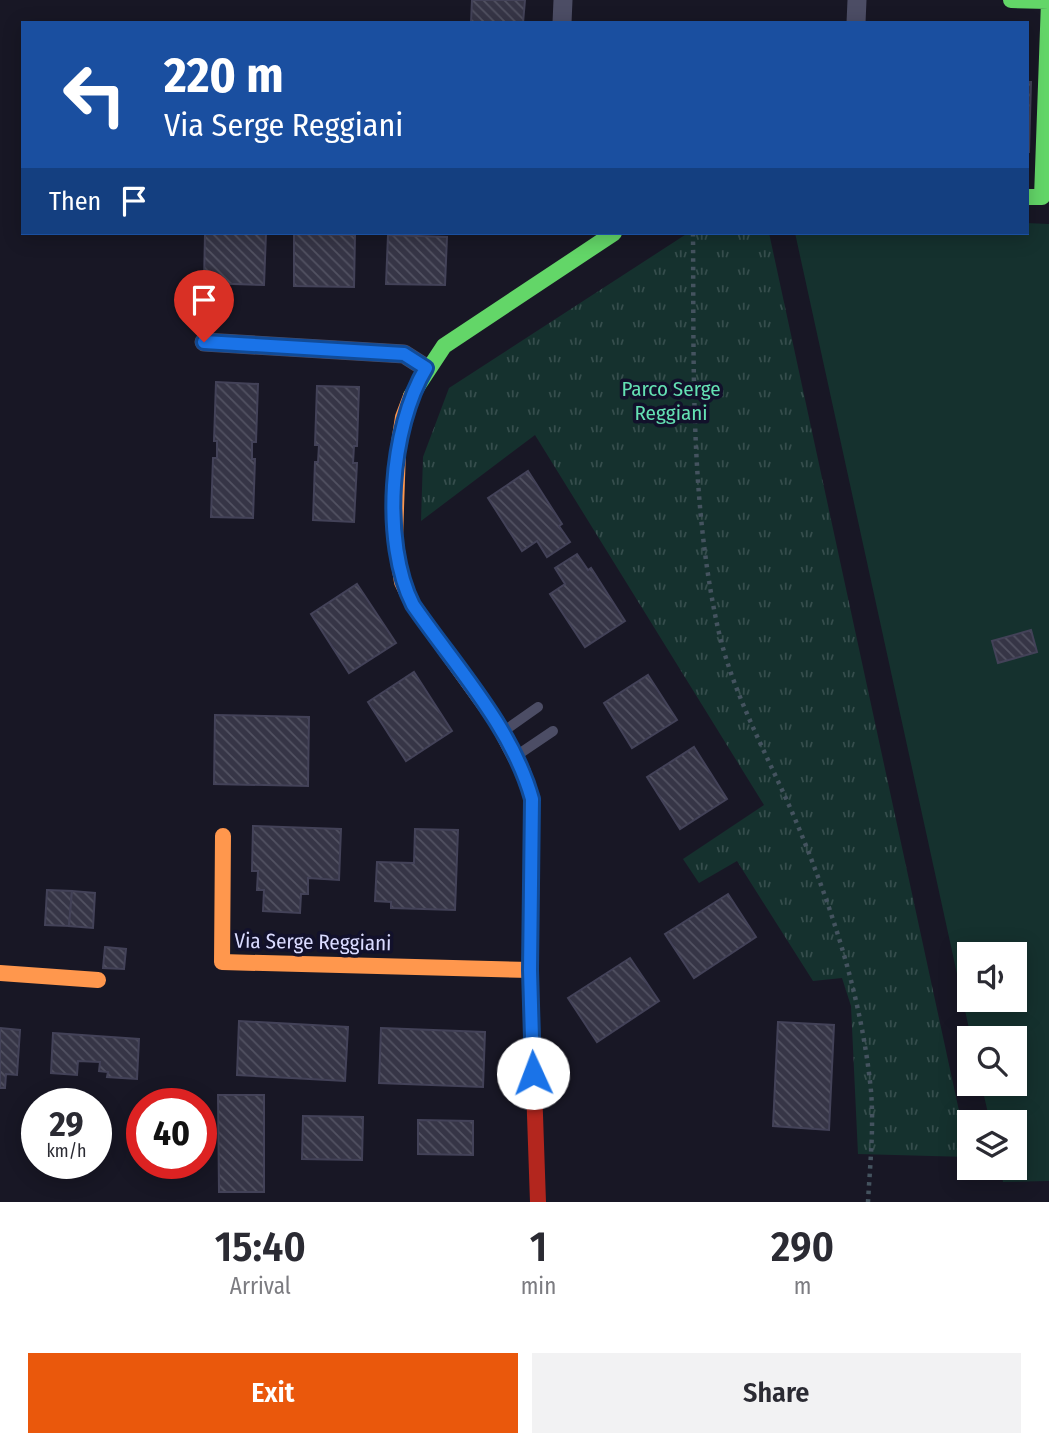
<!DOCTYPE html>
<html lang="en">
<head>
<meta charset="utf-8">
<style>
	:root { --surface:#fff; --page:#f2f2f3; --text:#2b2b33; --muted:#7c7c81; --accent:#ea580c }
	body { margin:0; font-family:"Fira Sans Condensed",sans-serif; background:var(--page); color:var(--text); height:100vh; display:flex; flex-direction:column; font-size:26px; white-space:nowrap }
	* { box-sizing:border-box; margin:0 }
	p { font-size:23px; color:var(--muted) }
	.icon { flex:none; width:38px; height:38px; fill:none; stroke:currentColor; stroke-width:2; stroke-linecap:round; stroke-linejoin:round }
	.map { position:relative; height:1202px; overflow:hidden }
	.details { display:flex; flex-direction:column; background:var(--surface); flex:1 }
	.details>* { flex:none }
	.hud { position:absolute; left:21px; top:21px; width:1008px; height:214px; border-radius:0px; box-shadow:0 4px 18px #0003; background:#1a4fa0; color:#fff; overflow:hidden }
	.controls { position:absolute; left:957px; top:942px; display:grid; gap:14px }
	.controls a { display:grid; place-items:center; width:70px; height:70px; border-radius:0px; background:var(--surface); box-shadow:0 4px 18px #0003; font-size:35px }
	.speed { position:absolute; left:21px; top:1088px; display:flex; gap:14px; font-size:35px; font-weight:700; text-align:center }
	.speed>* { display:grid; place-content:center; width:91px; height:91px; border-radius:50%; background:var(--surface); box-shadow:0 4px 18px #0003; line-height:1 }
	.speed small { font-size:18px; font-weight:400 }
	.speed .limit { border:10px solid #d22; background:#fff; color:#111 }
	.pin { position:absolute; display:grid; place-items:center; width:60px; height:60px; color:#fff; margin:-72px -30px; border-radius:50% 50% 50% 0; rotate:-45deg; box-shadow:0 0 7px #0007 }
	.pin .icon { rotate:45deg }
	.me { position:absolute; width:77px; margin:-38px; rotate:358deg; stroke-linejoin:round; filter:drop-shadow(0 0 5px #0008) }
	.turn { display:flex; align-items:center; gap:24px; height:147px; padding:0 28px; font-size:32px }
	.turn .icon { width:91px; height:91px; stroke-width:2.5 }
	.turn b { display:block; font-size:49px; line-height:60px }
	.then { display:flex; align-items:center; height:66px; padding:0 28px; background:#0003; gap:14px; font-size:26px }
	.eta { display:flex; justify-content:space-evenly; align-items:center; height:119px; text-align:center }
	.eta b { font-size:42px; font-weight:600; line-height:49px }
	.primary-button { display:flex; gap:14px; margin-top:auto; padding:14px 28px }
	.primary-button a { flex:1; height:80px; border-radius:0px; background:var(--accent); color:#fff; font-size:28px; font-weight:600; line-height:80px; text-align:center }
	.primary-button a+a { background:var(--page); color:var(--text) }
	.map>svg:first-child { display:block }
	.green { fill:#15312e; fill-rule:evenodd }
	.park { fill:url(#park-tufts) }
	.building { fill:url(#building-back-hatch); stroke:#434258; stroke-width:2 }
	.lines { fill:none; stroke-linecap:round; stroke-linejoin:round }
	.path { stroke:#44535f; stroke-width:4.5; stroke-dasharray:3.5 5; stroke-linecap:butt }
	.lane { stroke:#4c4d65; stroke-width:10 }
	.street { stroke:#4c4d65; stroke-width:19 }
	.fast { stroke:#63d668; stroke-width:16 }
	.slow { stroke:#ff974d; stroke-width:16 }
	.jam { stroke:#b3261e; stroke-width:16 }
	.route-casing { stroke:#114b97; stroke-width:18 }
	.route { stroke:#1a73e8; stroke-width:12 }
	.labels { text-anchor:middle; stroke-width:7; stroke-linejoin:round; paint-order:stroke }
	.park-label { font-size:21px; fill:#64e1b3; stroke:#12112b }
	.street-label { font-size:21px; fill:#dadbff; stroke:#12112b }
</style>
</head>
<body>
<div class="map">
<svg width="1049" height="1202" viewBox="0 0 1049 1202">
	<defs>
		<pattern id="park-tufts" width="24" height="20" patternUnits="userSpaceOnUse" patternTransform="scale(1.75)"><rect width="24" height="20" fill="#15312e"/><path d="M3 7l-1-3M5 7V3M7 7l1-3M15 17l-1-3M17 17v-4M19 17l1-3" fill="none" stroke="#364e4d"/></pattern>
		<pattern id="building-back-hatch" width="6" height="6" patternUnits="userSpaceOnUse" patternTransform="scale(1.75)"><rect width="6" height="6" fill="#363546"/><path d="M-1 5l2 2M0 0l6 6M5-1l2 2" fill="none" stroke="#525262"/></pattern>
	</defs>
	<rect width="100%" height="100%" fill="#181725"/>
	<path class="green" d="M1027,223L1049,224V1181L1003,1182L1000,1167H1015V1122H990L981,1083H1015V1038H971L795,233H1027ZM970,954H1015V999H970Z"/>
	<polygon class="park" points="688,233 769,233 969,1157 858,1154 851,1006 842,978 813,981 737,861 699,883 683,859 764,805 535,435 421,521 423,457 449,388"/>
	<g class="building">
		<polygon points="472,0 525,0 523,23 471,23"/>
		<polygon points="1027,82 1031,82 1029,152 1027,152"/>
		<polygon points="205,233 266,233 264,285 204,283"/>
		<polygon points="294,234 355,235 354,287 294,286"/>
		<polygon points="388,235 447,237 445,285 386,284"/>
		<polygon points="216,382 258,384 256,442 252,442 252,459 255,459 253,518 211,517 213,458 217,458 217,441 214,441"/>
		<polygon points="317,386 359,387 357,446 354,446 353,463 357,463 354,522 313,520 315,462 318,462 319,445 315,445"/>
		<polygon points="528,471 562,524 559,526 570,542 547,557 537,541 522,551 488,498"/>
		<polygon points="577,554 588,570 591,568 625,621 585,647 550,594 565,584 555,568"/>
		<polygon points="357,584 396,643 349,673 311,614"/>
		<polygon points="1031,630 1037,652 998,663 992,641"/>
		<polygon points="414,672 452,731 406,761 368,702"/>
		<polygon points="648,675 677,720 632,748 604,703"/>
		<polygon points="215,715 309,717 308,786 214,784"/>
		<polygon points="694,747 727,799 680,829 647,777"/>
		<polygon points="253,826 341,829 339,880 308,878 308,894 301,894 300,913 263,911 264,890 257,890 258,871 252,871"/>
		<polygon points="415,829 458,830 455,910 391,908 391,902 375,901 377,862 414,863"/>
		<polygon points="47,890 72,891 69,926 45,925"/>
		<polygon points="72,891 95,893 93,928 69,926"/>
		<polygon points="728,894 756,937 694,978 665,934"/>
		<polygon points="105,947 126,949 124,969 103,968"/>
		<polygon points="630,958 659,1001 597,1042 568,998"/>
		<polygon points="239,1021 348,1027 345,1081 237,1075"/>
		<polygon points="778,1022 834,1025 829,1130 773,1126"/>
		<polygon points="0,1028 20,1030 17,1075 6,1074 5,1088 0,1088"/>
		<polygon points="381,1028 485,1032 483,1087 379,1083"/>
		<polygon points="53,1033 139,1039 137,1079 107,1077 108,1072 99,1071 100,1062 78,1061 77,1075 51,1073"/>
		<polygon points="218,1095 264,1095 264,1192 219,1192"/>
		<polygon points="303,1116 363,1117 362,1160 302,1159"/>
		<polygon points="418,1120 473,1121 473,1155 418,1154"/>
	</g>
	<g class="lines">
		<path class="path" d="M693,233C694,362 690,497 717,624C732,695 770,759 798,826C833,911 862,999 871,1091C874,1127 870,1165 868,1202"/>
		<g class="lane">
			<polyline points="504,731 538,707"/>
			<polyline points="516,756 553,731"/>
		</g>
		<g class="street">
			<polyline points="562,23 563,0"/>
			<polyline points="856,23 857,0"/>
			<polyline points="204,342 404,354 426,368"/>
		</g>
		<g class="fast">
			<polyline points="1011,0 1049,1 1042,197 1027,197"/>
			<polyline points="411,396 444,346 614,233"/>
		</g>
		<g class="slow">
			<polyline points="411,396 403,417 398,450 395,538 402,582 413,605 497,722 523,772 532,799 531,901"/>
			<polyline points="223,836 222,962 530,970"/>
			<polyline points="0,973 98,980"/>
		</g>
		<polyline class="jam" points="531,901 530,970 538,1202"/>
	</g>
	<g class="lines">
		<g class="route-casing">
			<path id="route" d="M204,342L404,354L426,368C390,428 381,542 413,605C455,666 512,727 532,799L530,970L533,1073"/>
		</g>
		<use href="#route" class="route"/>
	</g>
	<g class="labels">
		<g class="park-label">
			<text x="671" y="396">Parco Serge<tspan x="671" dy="24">Reggiani</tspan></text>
		</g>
		<g class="street-label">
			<text transform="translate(313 942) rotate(1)" y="7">Via Serge Reggiani</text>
		</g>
	</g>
</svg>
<div class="controls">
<a><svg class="icon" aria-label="sound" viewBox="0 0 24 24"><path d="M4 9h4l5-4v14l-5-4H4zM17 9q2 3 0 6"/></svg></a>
<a><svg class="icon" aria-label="search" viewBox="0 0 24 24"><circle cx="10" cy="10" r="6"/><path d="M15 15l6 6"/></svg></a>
<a><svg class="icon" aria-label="layers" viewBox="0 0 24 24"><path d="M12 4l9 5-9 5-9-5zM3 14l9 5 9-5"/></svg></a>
</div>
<div class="speed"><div>29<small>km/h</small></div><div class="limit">40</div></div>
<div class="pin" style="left:204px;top:342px;background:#d93025"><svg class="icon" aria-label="arrive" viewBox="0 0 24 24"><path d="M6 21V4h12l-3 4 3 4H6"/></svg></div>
<svg class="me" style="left:533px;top:1073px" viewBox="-20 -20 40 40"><circle r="19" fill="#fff"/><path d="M0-13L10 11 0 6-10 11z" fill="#1a73e8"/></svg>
<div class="hud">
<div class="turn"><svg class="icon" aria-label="left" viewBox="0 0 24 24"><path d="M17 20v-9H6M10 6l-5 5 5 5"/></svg><div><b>220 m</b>Via Serge Reggiani</div></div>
<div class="then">Then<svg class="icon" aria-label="arrive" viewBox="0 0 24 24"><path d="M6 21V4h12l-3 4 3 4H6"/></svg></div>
</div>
</div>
<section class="details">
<div class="eta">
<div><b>15:40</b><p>Arrival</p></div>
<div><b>1</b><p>min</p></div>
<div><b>290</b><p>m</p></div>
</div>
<div class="primary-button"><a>Exit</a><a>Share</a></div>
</section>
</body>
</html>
